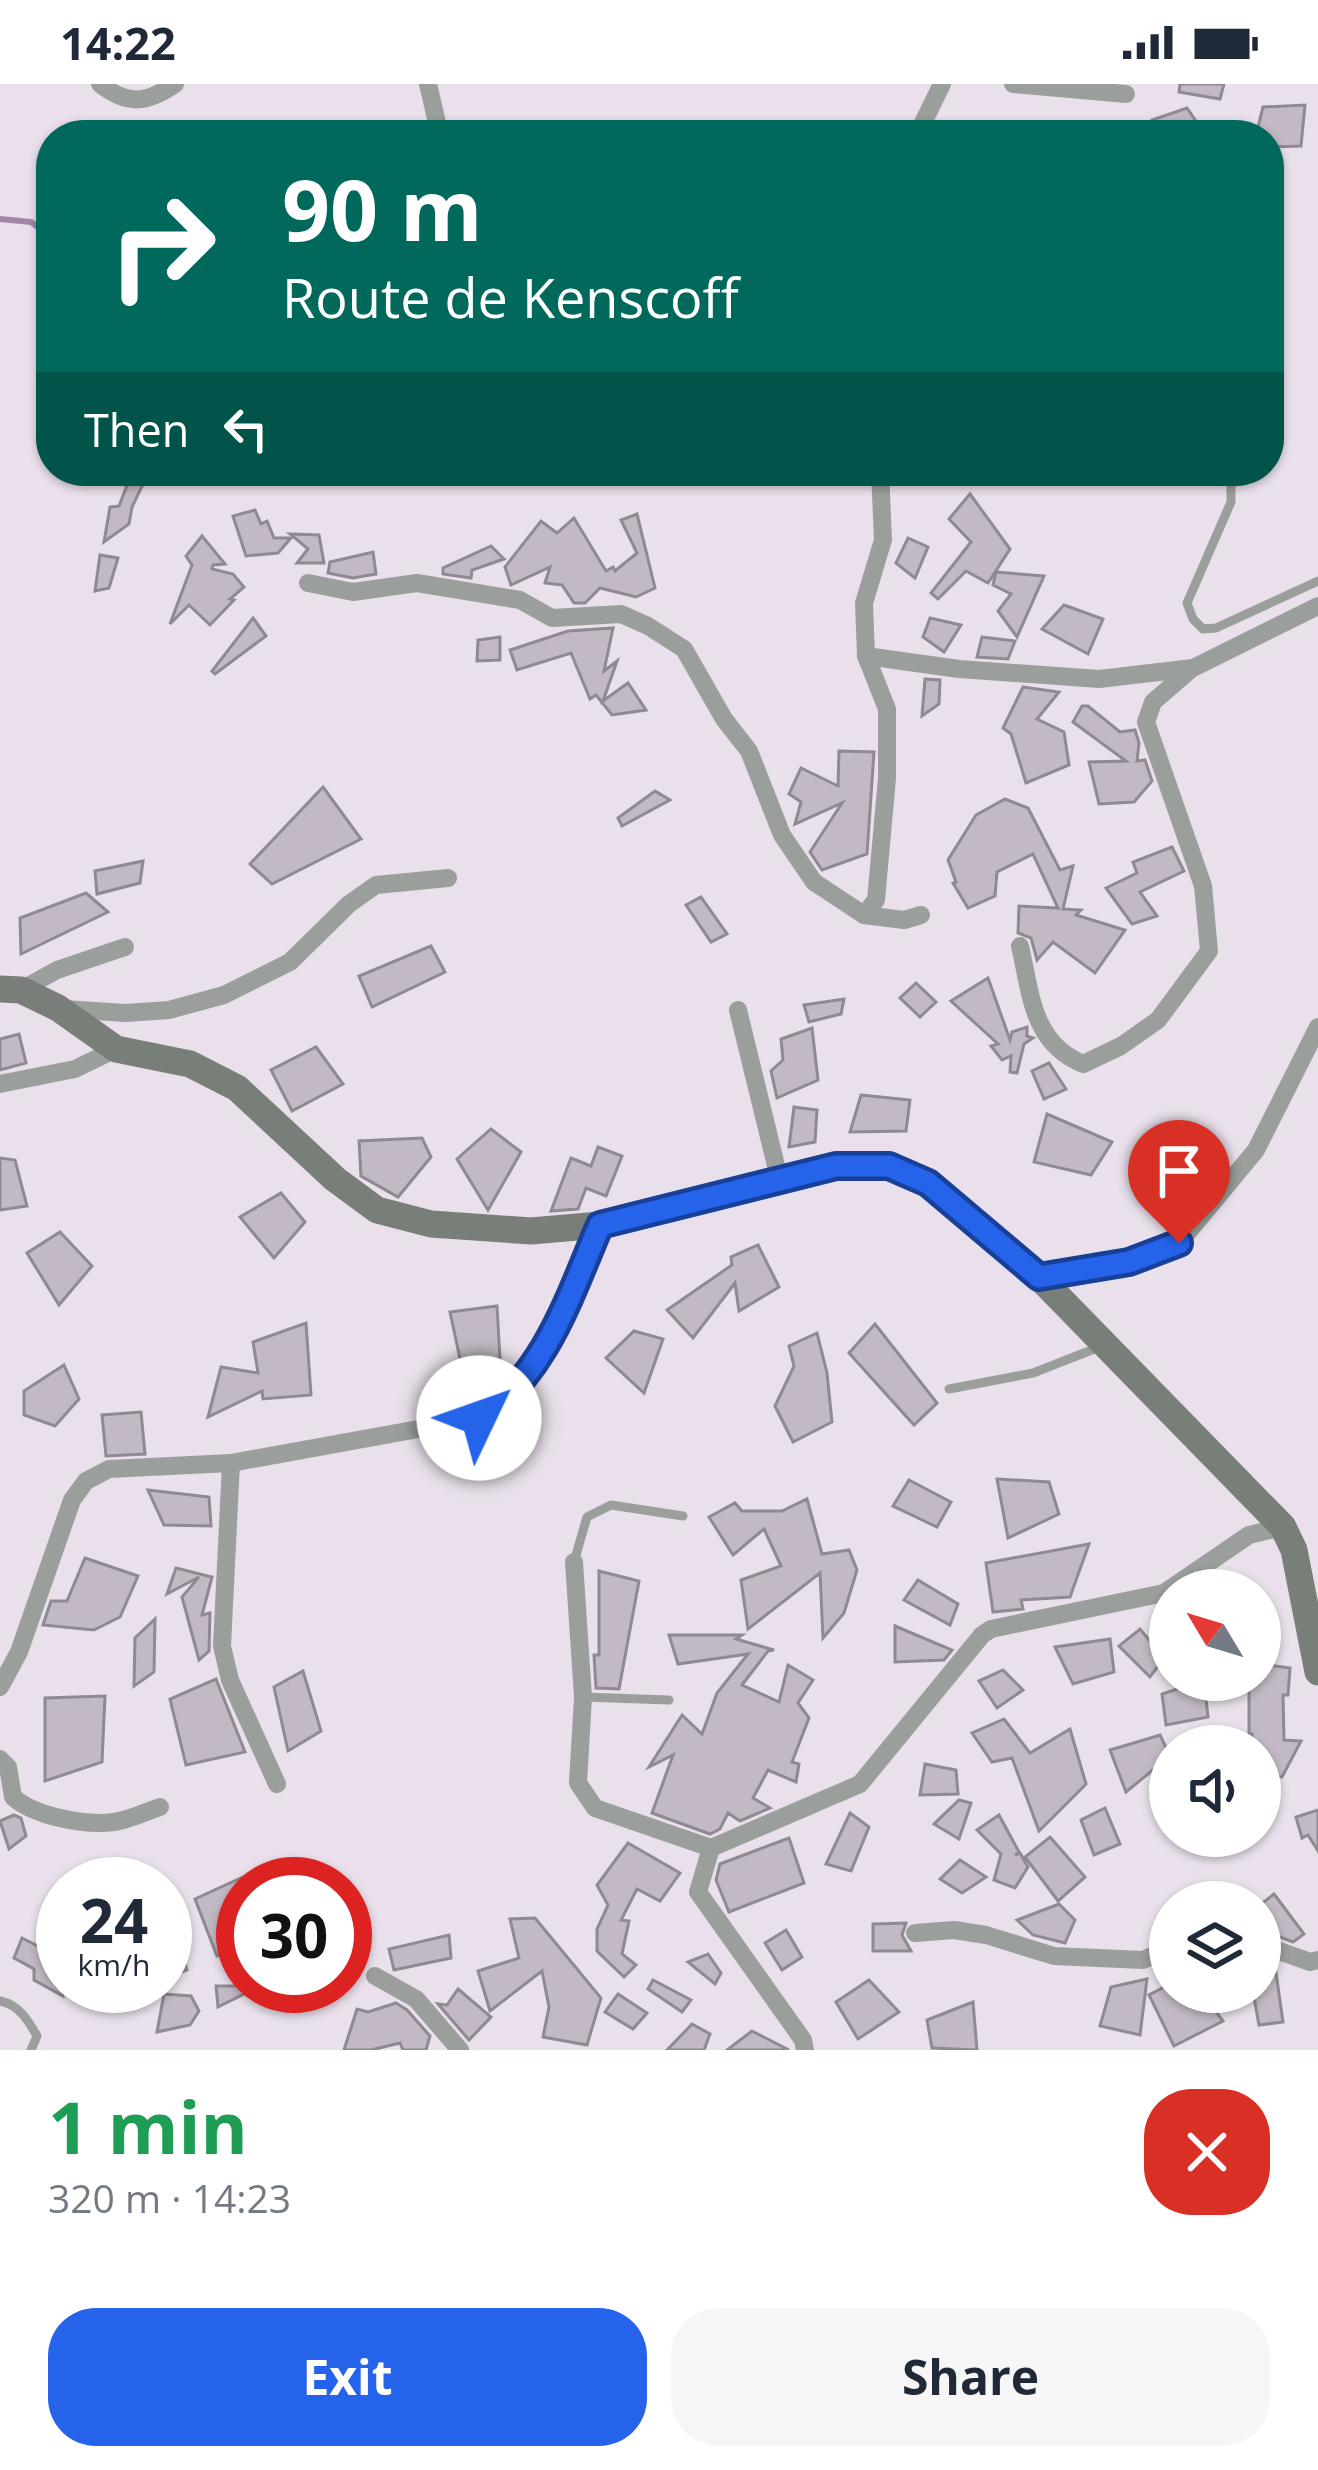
<!DOCTYPE html>
<html lang="en">
<head>
<meta charset="utf-8">
<style>
	:root { --surface:#fff; --page:#f6f6f7; --text:#1f2937; --muted:#747a83; --accent:#2563eb }
	body { margin:0; font-family:"Open Sans",sans-serif; background:var(--page); color:var(--text); height:100vh; display:flex; flex-direction:column; font-size:45px; white-space:nowrap }
	* { box-sizing:border-box; margin:0 }
	p { font-size:39px; color:var(--muted) }
	.icon { flex:none; width:66px; height:66px; fill:none; stroke:currentColor; stroke-width:2; stroke-linecap:round; stroke-linejoin:round }
	.map { position:relative; height:1966px; overflow:hidden }
	.side { display:flex; flex-direction:column; background:var(--surface); flex:1 }
	.side>* { flex:none }
	.hud { position:absolute; left:36px; top:36px; width:1248px; height:366px; border-radius:48px; box-shadow:0 3px 9px #0004; background:#00695c; color:#fff; overflow:hidden }
	.needle { width:78px; rotate:308deg }
	.buttons { position:absolute; left:1149px; top:1485px; display:grid; gap:24px }
	.buttons a { display:grid; place-items:center; width:132px; height:132px; border-radius:50%; background:var(--surface); box-shadow:0 3px 9px #0004; font-size:60px }
	.speed { position:absolute; left:36px; top:1773px; display:flex; gap:24px; font-size:60px; font-weight:700; text-align:center }
	.speed>* { display:grid; place-content:center; width:156px; height:156px; border-radius:50%; background:var(--surface); box-shadow:0 3px 9px #0004; line-height:1 }
	.speed small { font-size:30px; font-weight:400 }
	.speed .limit { border:18px solid #d22; background:#fff; color:#111 }
	.pin { position:absolute; display:grid; place-items:center; width:102px; height:102px; color:#fff; margin:-123px -51px; border-radius:50% 50% 50% 0; rotate:-45deg; box-shadow:0 0 12px #0007 }
	.pin .icon { rotate:45deg }
	.me { position:absolute; width:132px; margin:-66px; rotate:48deg; stroke-linejoin:round; filter:drop-shadow(0 0 9px #0008) }
	.turn { display:flex; align-items:center; gap:42px; height:252px; padding:0 48px; font-size:54px }
	.turn .icon { width:156px; height:156px; stroke-width:2.5 }
	.turn b { display:block; font-size:84px; line-height:102px }
	.then { display:flex; align-items:center; height:114px; padding:0 48px; background:#0003; gap:24px; font-size:45px }
	.round { display:grid; place-items:center; flex:none; width:126px; height:126px; border-radius:48px; background:var(--page) }
	.summary { display:flex; align-items:center; justify-content:space-between; height:204px; padding:0 48px }
	h1 { font-size:72px; font-weight:700; line-height:90px; color:#1e9e55 }
	.action { display:flex; gap:24px; margin-top:auto; padding:24px 48px }
	.action a { flex:1; height:138px; border-radius:48px; background:var(--accent); color:#fff; font-size:48px; font-weight:700; line-height:138px; text-align:center }
	.action a+a { background:var(--page); color:var(--text) }
	.status { display:flex; justify-content:space-between; align-items:center; height:84px; padding:0 60px; background:var(--surface); direction:ltr }
	.status svg { height:33px; fill:currentColor }
	.map>svg:first-child { display:block }
	.lines { fill:none; stroke-linecap:round; stroke-linejoin:round }
	.stream { stroke:#a287a8; stroke-width:6 }
	.building { fill:#c2b9c4; stroke:#908892; stroke-width:3 }
	.path { stroke:#827c84; stroke-width:3; stroke-dasharray:9 9; stroke-linecap:butt }
	.service { stroke:#9b9f9b; stroke-width:9 }
	.minor { stroke:#9b9f9b; stroke-width:18 }
	.secondary { stroke:#787e78; stroke-width:27 }
	.route-casing { stroke:#184099; stroke-width:30 }
	.route { stroke:#2563eb; stroke-width:21 }
</style>
</head>
<body>
<div class="status"><b>14:22</b><svg viewBox="0 0 49 12"><path d="M0 12V9h3v3zM5 12V6h3v6zM10 12V3h3v9zM15 12V0h3v12zM26 1h20v11H26zM47 4h2v5h-2z"/></svg></div>
<div class="map">
<svg width="1318" height="1966" viewBox="0 0 1318 1966">
	<rect width="100%" height="100%" fill="#e9e0eb"/>
	<g class="lines">
		<polyline class="stream" points="0,135 31,138 51,152"/>
	</g>
	<g class="building">
		<polygon points="1180,0 1224,0 1220,15 1179,8"/>
		<polygon points="1305,21 1301,62 1269,63 1269,51 1256,51 1263,23"/>
		<polygon points="1187,24 1198,40 1180,51 1154,51 1152,36"/>
		<polygon points="131,391 145,396 132,423 129,440 104,458 110,423 119,422"/>
		<polygon points="970,410 1010,465 988,499 966,487 938,515 931,509 971,458 949,435"/>
		<polygon points="255,426 261,440 267,437 274,454 291,454 278,469 246,472 233,432"/>
		<polygon points="637,430 655,504 636,513 600,504 585,519 574,519 562,501 545,499 550,483 511,501 505,483 541,437 557,449 574,434 606,487 613,483 615,487 637,469 621,436"/>
		<polygon points="290,450 319,451 324,479 297,479 308,465"/>
		<polygon points="202,452 225,480 213,481 212,485 233,490 244,503 230,515 234,516 210,541 189,521 170,540 192,481 186,472"/>
		<polygon points="908,454 928,463 915,494 896,479"/>
		<polygon points="491,462 504,475 472,486 471,494 443,490 443,484"/>
		<polygon points="373,468 376,490 353,494 328,489 330,478"/>
		<polygon points="100,471 118,474 109,504 95,507"/>
		<polygon points="996,488 1044,492 1017,553 998,527 1011,510 993,501"/>
		<polygon points="1064,521 1103,535 1088,570 1042,545"/>
		<polygon points="253,534 266,552 215,590 212,587"/>
		<polygon points="930,534 961,541 944,568 923,553"/>
		<polygon points="613,544 604,587 617,577 603,617 628,599 646,626 612,631 596,611 590,615 571,569 517,586 510,566 568,547"/>
		<polygon points="500,553 500,576 477,577 478,556"/>
		<polygon points="982,553 1015,557 1008,575 977,573"/>
		<polygon points="925,595 940,596 939,620 922,632"/>
		<polygon points="1023,603 1059,608 1037,635 1064,648 1069,681 1026,699 1011,650 1003,644"/>
		<polygon points="1082,622 1088,622 1120,648 1135,646 1139,659 1137,677 1145,676 1152,697 1134,718 1099,720 1089,678 1126,677 1073,638"/>
		<polygon points="839,667 874,668 867,770 822,786 810,768 842,719 795,740 801,718 789,710 801,684 838,702"/>
		<polygon points="323,703 361,755 272,800 250,780"/>
		<polygon points="655,707 670,716 622,742 618,734"/>
		<polygon points="1005,715 1028,724 1060,786 1073,782 1063,825 1081,826 1076,831 1125,846 1095,889 1053,858 1037,876 1031,854 1018,849 1019,822 1058,824 1033,770 997,788 995,812 968,824 953,799 956,798 948,776 976,731"/>
		<polygon points="1172,763 1184,787 1140,808 1157,832 1132,840 1106,804 1137,789 1133,778"/>
		<polygon points="143,777 140,799 97,810 95,787"/>
		<polygon points="86,809 108,828 21,870 20,834"/>
		<polygon points="701,813 727,850 711,858 686,821"/>
		<polygon points="431,862 445,888 372,923 359,892"/>
		<polygon points="988,894 1010,956 1012,948 1027,943 1027,952 1033,954 1024,960 1017,989 1010,988 1011,972 1002,976 991,962 998,960 951,917"/>
		<polygon points="916,899 936,918 920,933 900,914"/>
		<polygon points="844,915 841,930 809,938 804,921"/>
		<polygon points="812,944 818,996 777,1014 771,987 783,976 781,955"/>
		<polygon points="19,950 26,979 0,986 0,955"/>
		<polygon points="316,963 343,1000 292,1027 271,986"/>
		<polygon points="1049,979 1066,1005 1044,1015 1032,987"/>
		<polygon points="861,1011 910,1016 906,1047 850,1048"/>
		<polygon points="794,1023 817,1026 815,1058 789,1063"/>
		<polygon points="1047,1030 1112,1058 1091,1091 1034,1078"/>
		<polygon points="491,1045 521,1068 488,1126 457,1075"/>
		<polygon points="422,1054 431,1073 398,1113 361,1092 359,1057"/>
		<polygon points="598,1063 622,1072 606,1112 586,1104 578,1125 551,1127 571,1074 591,1082"/>
		<polygon points="0,1074 15,1076 27,1122 0,1126"/>
		<polygon points="281,1109 305,1138 274,1174 240,1133"/>
		<polygon points="60,1148 92,1182 59,1221 27,1169"/>
		<polygon points="758,1161 779,1203 739,1227 735,1199 693,1254 667,1226 732,1181 731,1173"/>
		<polygon points="497,1222 500,1275 463,1289 450,1228"/>
		<polygon points="306,1239 311,1311 263,1315 262,1307 208,1333 221,1283 258,1289 253,1258"/>
		<polygon points="875,1240 937,1319 914,1341 849,1269"/>
		<polygon points="634,1247 663,1255 644,1309 606,1274"/>
		<polygon points="817,1249 827,1289 832,1338 793,1358 775,1322 794,1282 789,1262"/>
		<polygon points="64,1281 79,1315 55,1342 24,1331 24,1307"/>
		<polygon points="141,1328 145,1370 106,1372 102,1331"/>
		<polygon points="997,1395 1049,1398 1059,1430 1008,1454"/>
		<polygon points="909,1396 951,1418 937,1443 893,1422"/>
		<polygon points="148,1406 209,1413 211,1442 164,1441"/>
		<polygon points="807,1415 822,1470 849,1466 857,1486 844,1529 823,1554 820,1489 748,1545 741,1496 781,1482 764,1445 733,1471 709,1433 735,1419 742,1427 782,1427"/>
		<polygon points="1089,1460 1070,1513 1021,1516 1023,1525 993,1528 986,1479"/>
		<polygon points="85,1474 138,1492 120,1533 94,1546 43,1541 51,1517 67,1517"/>
		<polygon points="176,1484 212,1493 202,1531 210,1529 209,1567 199,1576 182,1513 199,1493 167,1510"/>
		<polygon points="599,1487 639,1497 619,1605 596,1604 594,1571 599,1571"/>
		<polygon points="918,1496 958,1520 950,1541 904,1516"/>
		<polygon points="155,1535 154,1588 134,1602 135,1554"/>
		<polygon points="895,1542 952,1566 944,1576 895,1578"/>
		<polygon points="1140,1545 1164,1574 1150,1593 1119,1562"/>
		<polygon points="669,1551 742,1551 736,1555 774,1566 768,1567 742,1601 779,1618 788,1581 813,1596 798,1619 809,1634 792,1678 799,1680 796,1698 768,1686 753,1714 770,1724 740,1737 728,1729 720,1745 710,1750 652,1729 673,1671 649,1683 682,1631 702,1650 717,1609 748,1570 678,1580"/>
		<polygon points="1110,1555 1114,1588 1073,1600 1055,1563"/>
		<polygon points="1260,1580 1290,1584 1288,1611 1283,1611 1284,1656 1301,1657 1282,1693 1260,1691 1260,1662 1252,1662 1252,1650 1249,1650 1249,1596 1260,1596"/>
		<polygon points="1003,1586 1023,1606 997,1624 979,1597"/>
		<polygon points="303,1587 321,1647 288,1667 274,1603"/>
		<polygon points="216,1595 245,1668 186,1681 170,1615"/>
		<polygon points="1204,1596 1208,1633 1166,1641 1162,1610"/>
		<polygon points="105,1612 102,1678 45,1697 45,1614"/>
		<polygon points="1004,1635 1030,1669 1070,1645 1086,1700 1039,1747 1012,1674 992,1678 972,1649"/>
		<polygon points="1160,1651 1170,1672 1126,1708 1110,1666"/>
		<polygon points="925,1680 956,1686 958,1710 920,1711"/>
		<polygon points="959,1716 971,1719 959,1755 934,1740"/>
		<polygon points="1105,1724 1120,1760 1094,1771 1081,1736"/>
		<polygon points="1318,1726 1318,1767 1308,1751 1302,1754 1296,1733"/>
		<polygon points="850,1729 869,1743 851,1787 826,1780"/>
		<polygon points="14,1731 21,1734 26,1752 9,1765 0,1737"/>
		<polygon points="999,1731 1019,1768 1015,1771 1020,1769 1028,1783 1015,1804 994,1796 1001,1770 977,1746"/>
		<polygon points="1050,1753 1085,1793 1058,1817 1025,1773"/>
		<polygon points="789,1754 804,1799 729,1828 716,1796 720,1780"/>
		<polygon points="628,1759 680,1789 660,1817 637,1805 621,1836 629,1837 622,1870 636,1881 624,1893 597,1867 597,1845 608,1821 597,1801"/>
		<polygon points="960,1776 986,1793 962,1809 940,1795"/>
		<polygon points="243,1793 243,1861 217,1872 195,1815"/>
		<polygon points="1274,1810 1304,1850 1293,1858 1272,1850 1260,1834 1260,1821"/>
		<polygon points="1059,1820 1075,1836 1065,1859 1033,1851 1017,1836"/>
		<polygon points="165,1828 168,1828 187,1886 165,1895"/>
		<polygon points="535,1834 601,1914 587,1961 543,1953 549,1923 542,1887 490,1927 478,1887 519,1874 510,1835"/>
		<polygon points="906,1839 902,1851 911,1867 873,1867 873,1840"/>
		<polygon points="786,1846 802,1873 782,1886 765,1859"/>
		<polygon points="449,1851 451,1874 394,1886 389,1865"/>
		<polygon points="22,1854 63,1875 63,1912 34,1896 34,1885 14,1874"/>
		<polygon points="708,1870 721,1889 715,1900 688,1878"/>
		<polygon points="1276,1889 1283,1938 1259,1941 1253,1908 1260,1908 1260,1892"/>
		<polygon points="1147,1895 1140,1951 1100,1942 1111,1903"/>
		<polygon points="653,1896 691,1916 682,1928 648,1905"/>
		<polygon points="869,1896 899,1928 858,1955 836,1918"/>
		<polygon points="1170,1900 1170,1908 1201,1908 1223,1937 1174,1962 1149,1911"/>
		<polygon points="216,1902 260,1902 218,1923"/>
		<polygon points="458,1905 491,1933 469,1956 438,1920 447,1921"/>
		<polygon points="164,1910 191,1912 199,1927 190,1941 157,1948"/>
		<polygon points="618,1910 647,1929 633,1945 605,1928"/>
		<polygon points="973,1918 977,1966 932,1964 927,1936"/>
		<polygon points="396,1919 407,1926 430,1952 426,1966 403,1966 400,1959 371,1966 344,1966 357,1925 368,1928"/>
		<polygon points="692,1940 710,1950 704,1966 667,1966"/>
		<polygon points="752,1947 789,1966 727,1966"/>
	</g>
	<g class="lines">
		<polyline class="path" points="858,40 861,51"/>
		<g class="service">
			<polyline points="1231,387 1231,418 1187,519 1193,535 1203,545 1216,544 1318,497"/>
			<polyline points="949,1305 1033,1289 1102,1262"/>
			<polyline points="574,1478 587,1433 611,1421 683,1432"/>
			<polyline points="583,1613 669,1616"/>
			<path d="M0,1917C19,1921 28,1936 37,1952L31,1966"/>
		</g>
		<g class="minor">
			<path d="M100,0C128,22 147,19 175,0"/>
			<polyline points="428,0 438,43 452,51 516,46 525,51"/>
			<polyline points="1013,0 1126,10"/>
			<polyline points="917,51 942,0"/>
			<polyline points="880,387 883,456 864,519 866,572 959,585 1099,595 1193,584 1318,522"/>
			<polyline points="308,499 353,508 417,499 520,516 552,534 621,530 648,542 684,565 724,635 749,667 782,751 814,798 864,831 904,836 921,831"/>
			<polyline points="864,831 876,816 887,694 887,625 866,572"/>
			<path d="M1020,862C1031,910 1032,959 1083,980L1121,962L1158,936L1209,867L1203,802L1146,638L1153,618L1190,586"/>
			<polyline points="21,906 57,886 125,863"/>
			<polyline points="63,925 126,929 169,926 224,911 290,878 349,820 376,801 448,794"/>
			<polyline points="738,926 780,1098"/>
			<polyline points="0,1000 75,985 116,965"/>
			<polyline points="1039,1193 1129,1178 1179,1159 1256,1066 1318,943"/>
			<polyline points="231,1379 222,1562 230,1596 277,1700"/>
			<polyline points="574,1478 583,1613 578,1699 595,1724 711,1764 860,1700 982,1551 991,1545 1164,1509 1249,1451 1283,1443"/>
			<path d="M0,1603L19,1568L72,1416L86,1397L109,1385L231,1379L479,1334C546,1291 570,1210 600,1141"/>
			<path d="M0,1675L8,1683L13,1713C34,1732 85,1742 114,1738C129,1736 145,1728 160,1723"/>
			<polyline points="711,1764 698,1808 803,1956 805,1966"/>
			<polyline points="915,1849 954,1846 986,1851 1054,1872 1143,1876 1170,1864"/>
			<polyline points="1260,1860 1310,1878 1318,1876"/>
			<polyline points="375,1892 416,1915 460,1966"/>
		</g>
		<polyline class="secondary" points="0,905 21,906 58,924 116,965 190,980 237,1004 335,1095 377,1126 431,1140 531,1147 600,1141 835,1081 889,1082 928,1099 1039,1193 1283,1443 1294,1466 1318,1588"/>
	</g>
	<g class="lines">
		<g class="route-casing">
			<path id="route" d="M479,1334C546,1291 570,1210 600,1141L836,1082H889L928,1099L1039,1193L1129,1178L1179,1159"/>
		</g>
		<use href="#route" class="route"/>
	</g>
</svg>
<div class="buttons">
<a><svg class="needle" viewBox="-14 -14 28 28"><path d="M0-13l5 13h-10z" fill="#e53935"/><path d="M0 13l5-13h-10z" fill="#747a83"/></svg></a>
<a><svg class="icon" aria-label="sound" viewBox="0 0 24 24"><path d="M4 9h4l5-4v14l-5-4H4zM17 9q2 3 0 6"/></svg></a>
<a><svg class="icon" aria-label="layers" viewBox="0 0 24 24"><path d="M12 4l9 5-9 5-9-5zM3 14l9 5 9-5"/></svg></a>
</div>
<div class="speed"><div>24<small>km/h</small></div><div class="limit">30</div></div>
<div class="pin" style="left:1179px;top:1159px;background:#d93025"><svg class="icon" aria-label="arrive" viewBox="0 0 24 24"><path d="M6 21V4h12l-3 4 3 4H6"/></svg></div>
<svg class="me" style="left:479px;top:1334px" viewBox="-20 -20 40 40"><circle r="19" fill="#fff"/><path d="M0-13L10 11 0 6-10 11z" fill="#2563eb"/></svg>
<div class="hud">
<div class="turn"><svg class="icon" aria-label="right" viewBox="0 0 24 24"><path d="M7 20v-9h11M14 6l5 5-5 5"/></svg><div><b>90 m</b>Route de Kenscoff</div></div>
<div class="then">Then<svg class="icon" aria-label="left" viewBox="0 0 24 24"><path d="M17 20v-9H6M10 6l-5 5 5 5"/></svg></div>
</div>
</div>
<section class="side">
<div class="summary"><div><h1>1 min</h1><p>320 m · 14:23</p></div><a class="round" style="background:#d93025;color:#fff"><svg class="icon" aria-label="close" viewBox="0 0 24 24"><path d="M6 6l12 12M18 6L6 18"/></svg></a></div>
<div class="action"><a>Exit</a><a>Share</a></div>
</section>
</body>
</html>
